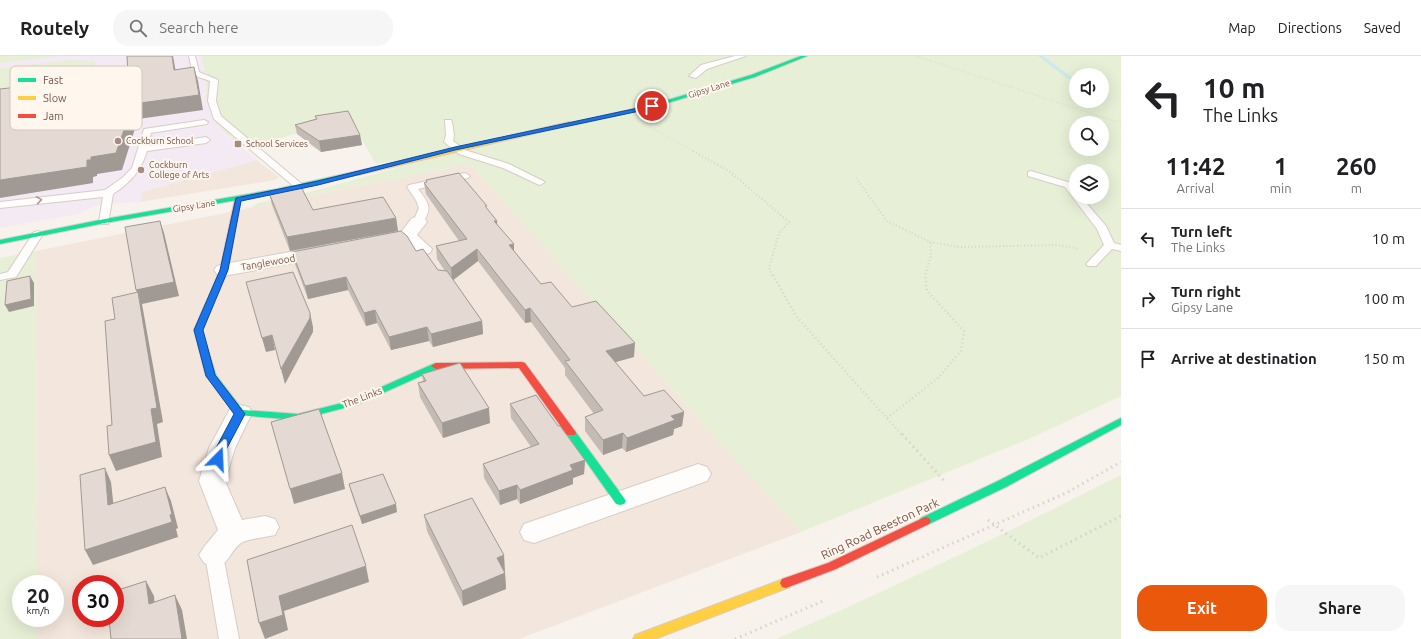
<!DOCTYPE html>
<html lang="en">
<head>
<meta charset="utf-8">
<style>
	:root { --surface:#fff; --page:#f6f6f6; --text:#202124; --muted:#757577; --line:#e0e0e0; --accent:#ea580c }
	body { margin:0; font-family:Ubuntu,sans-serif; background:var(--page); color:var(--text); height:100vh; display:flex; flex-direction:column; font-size:15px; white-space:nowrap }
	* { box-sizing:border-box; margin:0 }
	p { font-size:13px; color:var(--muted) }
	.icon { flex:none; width:22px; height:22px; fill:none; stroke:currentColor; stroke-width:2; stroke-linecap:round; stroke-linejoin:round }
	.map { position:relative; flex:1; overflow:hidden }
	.details { display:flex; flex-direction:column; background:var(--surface); width:300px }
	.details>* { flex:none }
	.banner { background:#fff; color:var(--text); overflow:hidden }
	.tools { position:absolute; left:1069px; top:12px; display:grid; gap:8px }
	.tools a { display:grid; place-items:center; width:40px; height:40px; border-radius:50%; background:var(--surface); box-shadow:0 4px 16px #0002; font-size:20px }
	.speed { position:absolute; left:12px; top:519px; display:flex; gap:8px; font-size:20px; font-weight:700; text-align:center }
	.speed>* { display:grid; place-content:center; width:52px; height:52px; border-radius:50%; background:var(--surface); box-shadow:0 4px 16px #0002; line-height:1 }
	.speed small { font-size:10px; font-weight:400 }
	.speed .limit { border:6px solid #d22; background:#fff; color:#111 }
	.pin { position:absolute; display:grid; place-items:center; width:34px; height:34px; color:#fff; margin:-17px; border:2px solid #fff; border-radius:50%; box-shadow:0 1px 4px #0007 }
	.me { position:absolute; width:44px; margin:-22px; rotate:21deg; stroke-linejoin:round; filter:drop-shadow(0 0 3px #0008) }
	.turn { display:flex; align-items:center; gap:14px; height:84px; padding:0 16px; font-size:18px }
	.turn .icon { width:52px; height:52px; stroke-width:2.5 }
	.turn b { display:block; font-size:28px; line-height:34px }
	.eta { display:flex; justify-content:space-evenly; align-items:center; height:68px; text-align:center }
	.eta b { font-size:24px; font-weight:700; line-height:28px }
	.cta { display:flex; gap:8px; margin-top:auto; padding:8px 16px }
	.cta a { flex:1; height:46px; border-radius:16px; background:var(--accent); color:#fff; font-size:16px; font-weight:700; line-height:46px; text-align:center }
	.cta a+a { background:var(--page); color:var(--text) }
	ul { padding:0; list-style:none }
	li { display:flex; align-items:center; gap:12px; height:60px; padding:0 16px; border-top:1px solid var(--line) }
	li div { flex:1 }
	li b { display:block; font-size:15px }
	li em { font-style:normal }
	header { display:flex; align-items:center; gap:24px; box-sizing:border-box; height:56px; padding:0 20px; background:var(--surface); border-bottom:1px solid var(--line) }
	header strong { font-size:19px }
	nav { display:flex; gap:22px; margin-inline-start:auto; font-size:14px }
	.search { width:280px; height:36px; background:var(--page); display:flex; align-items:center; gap:10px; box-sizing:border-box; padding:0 14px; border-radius:16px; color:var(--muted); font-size:15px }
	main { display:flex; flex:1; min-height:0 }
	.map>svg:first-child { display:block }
	.residential { fill:#f3e6dc; fill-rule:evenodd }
	.education { fill:#f3eaf4 }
	.green { fill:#e7efd6; fill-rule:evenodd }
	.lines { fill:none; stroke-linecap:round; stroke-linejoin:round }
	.stream { fill:#cdeae9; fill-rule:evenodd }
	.lane-casing { stroke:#d6cdc8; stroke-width:2 }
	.street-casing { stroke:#d6cdc8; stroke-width:2 }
	.fast-casing { stroke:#d8cdc8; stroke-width:2 }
	.slow-casing { stroke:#d8cdc8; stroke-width:2 }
	.jam-casing { stroke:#d8cdc8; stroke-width:2 }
	.path-far3 { stroke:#dbd1ce; stroke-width:1.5; stroke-dasharray:0.5 2; stroke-linecap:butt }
	.path-far2 { stroke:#dbd1ce; stroke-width:2; stroke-dasharray:1 2.5; stroke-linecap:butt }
	.path-far1 { stroke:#dbd1ce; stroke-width:2.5; stroke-dasharray:1 3; stroke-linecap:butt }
	.path { stroke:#dbd1ce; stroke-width:3; stroke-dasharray:1.5 4; stroke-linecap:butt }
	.lane { fill:#fefdfc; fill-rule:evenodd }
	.street { fill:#fefdfc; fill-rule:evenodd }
	.fast { fill:#16e098; fill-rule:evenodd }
	.slow { fill:#ffcf43; fill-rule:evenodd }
	.jam { fill:#f24e42; fill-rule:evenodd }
	.wall { fill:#c4bbb5 }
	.shaded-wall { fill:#a09994 }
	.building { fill:#e4dad3; stroke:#a09994 }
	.oneway { stroke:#ae9891 }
	.route { fill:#1a73e8; stroke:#114b97 }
	.poi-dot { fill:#a58c83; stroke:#fff6ee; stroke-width:1.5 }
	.labels { text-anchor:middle; stroke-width:4; stroke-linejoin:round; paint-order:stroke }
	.far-street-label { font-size:9px; fill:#78554a; stroke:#fff6ee }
	.far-poi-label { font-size:9px; fill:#78554a; stroke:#fff6ee; text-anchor:start }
	.street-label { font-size:10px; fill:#78554a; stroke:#fff6ee }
	.near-street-label { font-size:12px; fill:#78554a; stroke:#fff6ee }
	.key { fill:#fff6ee; stroke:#d6c6bd; stroke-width:1 }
	.key-label { font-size:11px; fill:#78554a }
</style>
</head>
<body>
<header>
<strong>Routely</strong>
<div class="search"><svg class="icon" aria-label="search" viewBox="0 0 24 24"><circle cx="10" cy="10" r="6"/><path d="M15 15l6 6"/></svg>Search here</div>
<nav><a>Map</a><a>Directions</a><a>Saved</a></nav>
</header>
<main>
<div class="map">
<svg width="1121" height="583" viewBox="0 0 1121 583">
	<rect width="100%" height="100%" fill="#f8f2ec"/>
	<g class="residential">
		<polygon points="257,104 279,121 275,124 140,146 142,136"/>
		<path d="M469,108L801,476L519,583H37V562H55V528H37L36,195ZM81,528H115V562H81Z"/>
	</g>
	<polygon class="education" points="0,0 201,0 206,18 206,43 226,78 257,104 142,136 140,146 117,147 95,150 78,158 0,172"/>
	<g class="green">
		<polygon points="0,0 59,0 0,7"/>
		<path d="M201,0H1121V340L1031,382L801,476L469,108L250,152L258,147L314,135L457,95L376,108L350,63L244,92L226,78L214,62L206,43V18ZM1076,19H1102V45H1076ZM1076,67H1102V93H1076ZM1076,115H1102V141H1076Z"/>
		<polygon points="70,4 95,5 92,29 0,41 0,12"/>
		<polygon points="36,195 37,528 21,528 21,562 37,562 37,583 0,583 0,202"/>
		<path d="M1121,419V583H776C893,532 1007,477 1121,419Z"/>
	</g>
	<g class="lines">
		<polygon class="stream" points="1038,0 1043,0 1073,22 1068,23"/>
		<g class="lane-casing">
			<g id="lane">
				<polygon points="189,0 195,0 199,16 218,24 216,45 221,60 303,129 305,131 303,133 297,133 214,63 208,45 210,25 193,19"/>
				<polygon points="735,0 746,0 707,13 696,22 689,20 701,9"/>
				<path d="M204,64L208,66L207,68L151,77L148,90L206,81L210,84L206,87L147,95C141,115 130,127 113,138L108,168H100L99,166L103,141L0,152V146L105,134L122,122L132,112L144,73Z"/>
				<polygon points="445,64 451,64 452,66 454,79 453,85 465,94 509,108 545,126 540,129 537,128 503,112 459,98 444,86 446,79"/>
				<polygon points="1031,115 1071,127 1076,134 1076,141 1081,141 1106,170 1114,187 1121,189 1121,195 1112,193 1096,210 1088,210 1086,208 1088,206 1104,189 1097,173 1065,131 1028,120 1028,116"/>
				<path d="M465,117L470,120L468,122L418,133C429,147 433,152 422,168H414L413,166L419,152L416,144L407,131L409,129Z"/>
				<polygon points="38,175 43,178 16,221 0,224 0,218 8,216 34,176"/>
				<polygon points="214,492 220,494 223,499 239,583 219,583 205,499 208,494"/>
			</g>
		</g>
		<g class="street-casing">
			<g id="street">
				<path d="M418,161L424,162L427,166L417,179L432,193L430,197C418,200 412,193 403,186L378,190L372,189L369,185L372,181L401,176L412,162Z"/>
				<polygon points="323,190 330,192 332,196 330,200 224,220 217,218 214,214 217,210 224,208"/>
				<path d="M240,349L249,351L252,357L235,392L225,425L242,464L265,460L275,463L279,471L275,479C267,481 246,483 241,487C226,499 229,516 204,507L199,499L204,491L218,474L199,425L209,392L231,351Z"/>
				<polygon points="698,408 707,411 711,418 707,425 534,487 524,484 520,476 524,468"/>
			</g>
		</g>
		<g class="fast-casing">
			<g id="fast">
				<polygon points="801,0 807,0 755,21 654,51 569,70 566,68 651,49 751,19"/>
				<polygon points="358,115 360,116 360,118 277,137 105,167 0,188 0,184 105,163 277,133"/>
				<polygon points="213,231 219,231 220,233 202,274 216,319 243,354 298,358 350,345 433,308 436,307 441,310 439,312 356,349 298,364 236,359 206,320 194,274"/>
				<polygon points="1121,362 1121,369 1006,431 929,468 925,469 921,468 919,465 921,462 998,425"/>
				<polygon points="571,373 575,375 624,442 626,445 624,448 620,449 616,448 566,377 567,375"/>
			</g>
		</g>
		<g class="slow-casing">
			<g id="slow">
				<polygon points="569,66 571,67 571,69 358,119 355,117 358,115"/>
				<polygon points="786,522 790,523 792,527 790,531 655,583 633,583 635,579"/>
			</g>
		</g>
		<g class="jam-casing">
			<g id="jam">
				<polygon points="238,141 241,143 228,214 219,235 213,235 212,233 220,214 235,143"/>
				<polygon points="522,306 525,307 575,375 576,377 575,379 567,379 519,312 436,313 431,310 436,307"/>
				<polygon points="925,461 929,462 931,465 929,468 836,513 786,532 782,531 780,527 782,523 828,507"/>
			</g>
		</g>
		<g class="path-far3">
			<polyline points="916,0 1121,67"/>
			<polyline points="650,71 695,96"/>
		</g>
		<g class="path-far2">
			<polyline points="693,95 729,115 789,166 779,177 769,212 773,220"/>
			<polyline points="856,122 887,165 930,186 931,200 925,220"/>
			<polyline points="930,186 959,191 1059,189 1079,193"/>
		</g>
		<g class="path-far1">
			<polyline points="773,219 796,260 902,379"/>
			<polyline points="887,362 939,321 961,295 964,275 927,235 925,219"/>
		</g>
		<g class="path">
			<polyline points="902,378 946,427"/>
			<polyline points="988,464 1039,502 1121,460"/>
			<polyline points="877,521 1066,437 1121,406"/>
			<polyline points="735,583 823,545"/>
		</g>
		<use href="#lane" class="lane"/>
		<use href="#street" class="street"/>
		<use href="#fast" class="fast"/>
		<use href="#slow" class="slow"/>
		<use href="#jam" class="jam"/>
	</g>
	<g class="wall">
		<polygon points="315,60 360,79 362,89 321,96 297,78 295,69 316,63"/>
		<polygon points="426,124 487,153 497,165 497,169 514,195 541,228 572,251 634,301 615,306 644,340 684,356 682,370 674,373 673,379 626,396 622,392 603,399 585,375 585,361 594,358 565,319 565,312 531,266 525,267 478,205 453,224 482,265 483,278 433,291 429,285 391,294 377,267 366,270 348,234 308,243 295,208 292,196 416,195 438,214 445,215 437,203 436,190 459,185 426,138 424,127 426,126"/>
		<polygon points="269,137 313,154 396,162 398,175 290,195 272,149"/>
		<polygon points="422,318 490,367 443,382 420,341 418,327 423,325"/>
		<polygon points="510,348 558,370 585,404 584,418 573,422 573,428 520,448 517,443 500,449 484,422 483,408 531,391 511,362"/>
		<polygon points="349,428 397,456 362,468 351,436"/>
		<polygon points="424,459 505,515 504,515 505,517 506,533 463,550 427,475"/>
	</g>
	<g class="shaded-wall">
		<polygon points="172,0 173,0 178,28 174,14"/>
		<polygon points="194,11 198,25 203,54 138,63 122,114 97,118 97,120 93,121 93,127 0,142 0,124 87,104 133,48"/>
		<polygon points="360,79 362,89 321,96 319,85"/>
		<polygon points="396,162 398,175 290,195 287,181"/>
		<polygon points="160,165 164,177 179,240 142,248 163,366 157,368 162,401 116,415 109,399 151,353 139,241 136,234"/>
		<polygon points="494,165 497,165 498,177"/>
		<polygon points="514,188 514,200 509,189"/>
		<polygon points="477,193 478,205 452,225 451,212"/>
		<polygon points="30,220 34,227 34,250 9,256 5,249"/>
		<polygon points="346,221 348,234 308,243 305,230"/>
		<polygon points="530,252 531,266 525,267 525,254"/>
		<polygon points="375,254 377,267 366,270 364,257"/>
		<polygon points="310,257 313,271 313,276 285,328 281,313"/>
		<polygon points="482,265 483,278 433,291 431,278"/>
		<polygon points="427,271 429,285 391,294 389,281"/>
		<polygon points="272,279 275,294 266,296 262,282"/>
		<polygon points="635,287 634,301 605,309 606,295"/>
		<polygon points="489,352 490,367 443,382 442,367"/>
		<polygon points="684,356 682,370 674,373 673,379 626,396 627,382 671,360"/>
		<polygon points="623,377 622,392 603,399 603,384"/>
		<polygon points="585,404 584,418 573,422 573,428 520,448 520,434 570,409"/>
		<polygon points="105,412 111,426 115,463 108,449"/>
		<polygon points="342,417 345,433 294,448 290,433"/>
		<polygon points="517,429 517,443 500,449 499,435"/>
		<polygon points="165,431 171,445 178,472 176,473 178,481 93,509 85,494"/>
		<polygon points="396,448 397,456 362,468 360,460"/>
		<polygon points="504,499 505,515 498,517 497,502"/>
		<polygon points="366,510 369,526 284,555 288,574 265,583 259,567 279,540"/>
		<polygon points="505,517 506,533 463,550 462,535"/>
		<polygon points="146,525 154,540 156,563 149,548"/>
		<polygon points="175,539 182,554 187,583 182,583"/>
	</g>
	<g class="building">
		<polygon points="127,0 172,0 174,14 194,11 199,39 133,48 116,97 91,101 91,104 87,104 87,111 0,124 0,33 128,19"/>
		<polygon points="348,55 360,79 319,85 295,69 317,63 315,60"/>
		<polygon points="459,117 487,150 485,150 497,165 494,165 514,188 509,189 541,228 551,226 572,251 596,245 635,287 606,295 644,340 664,334 684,356 671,360 675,364 627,382 623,377 603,384 585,361 603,354 565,305 570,304 530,252 525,254 477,193 451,212 436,190 467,183 424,127 427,126 426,124"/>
		<polygon points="301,131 313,154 383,141 396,162 287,181 269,137"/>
		<polygon points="160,165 174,226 136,234 125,171"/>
		<polygon points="401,175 407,180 416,195 423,193 438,214 447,215 482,265 431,278 427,271 389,281 375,254 364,257 346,221 305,230 292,196"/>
		<polygon points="293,216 310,257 310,262 281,313 272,279 262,282 246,226"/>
		<polygon points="30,220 31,243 5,249 7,225"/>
		<polygon points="138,236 157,352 151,353 156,386 109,399 107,370 112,369 105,265 115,263 112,242"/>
		<polygon points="460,307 489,352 442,367 418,327 426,325 422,318"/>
		<polygon points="536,339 558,370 560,370 585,404 570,409 573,414 520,434 517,429 499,435 483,408 539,388 510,348"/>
		<polygon points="319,353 342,417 290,433 271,366"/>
		<polygon points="105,412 108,449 165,431 172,458 170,459 172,466 85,494 80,419"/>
		<polygon points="383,418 396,448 360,460 349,428"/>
		<polygon points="472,442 504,499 497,502 505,517 462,535 424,459"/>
		<polygon points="352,469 366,510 279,540 283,559 259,567 247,504"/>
		<polygon points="146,525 149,548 175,539 182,583 111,583 109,562 115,562 115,535"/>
	</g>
	<defs><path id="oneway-chevron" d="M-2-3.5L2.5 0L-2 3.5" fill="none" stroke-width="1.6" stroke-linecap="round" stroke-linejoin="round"/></defs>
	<use class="oneway" href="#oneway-chevron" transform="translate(39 144) rotate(-8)"/>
	<polygon class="route" points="652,49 654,52 455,94 318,129 241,145 228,214 203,274 215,319 245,358 227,392 222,406 215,406 213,403 216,392 234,358 206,320 194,274 220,214 236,142 318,125 455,91"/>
	<g class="poi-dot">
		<circle cx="118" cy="85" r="4"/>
		<rect x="234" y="84" width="8" height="8" rx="2"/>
		<circle cx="141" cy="114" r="4"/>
	</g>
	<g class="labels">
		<g class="far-street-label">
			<text transform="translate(709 33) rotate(-17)" y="3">Gipsy Lane</text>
			<text transform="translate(194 150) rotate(-9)" y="3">Gipsy Lane</text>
		</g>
		<g class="far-poi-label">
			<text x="126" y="88">Cockburn School</text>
			<text x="246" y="91">School Services</text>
			<text x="149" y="112">Cockburn<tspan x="149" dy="10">College of Arts</tspan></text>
		</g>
		<g class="street-label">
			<text transform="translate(268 206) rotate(-10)" y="4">Tanglewood</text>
			<text transform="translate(362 341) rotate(-21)" y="4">The Links</text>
		</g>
		<g class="near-street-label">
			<text transform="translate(880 473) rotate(-25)" y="4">Ring Road Beeston Park</text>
		</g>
	</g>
	<rect x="10" y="10" width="132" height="64" rx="6" class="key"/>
	<rect x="18" y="22" width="18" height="4" fill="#16e098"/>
	<rect x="18" y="40" width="18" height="4" fill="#ffcf43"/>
	<rect x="18" y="58" width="18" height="4" fill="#f24e42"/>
	<g class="key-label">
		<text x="43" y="28">Fast</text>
		<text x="43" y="46">Slow</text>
		<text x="43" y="64">Jam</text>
	</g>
</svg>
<div class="tools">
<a><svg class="icon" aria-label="sound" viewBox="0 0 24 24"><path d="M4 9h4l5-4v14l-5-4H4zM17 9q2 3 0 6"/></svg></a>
<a><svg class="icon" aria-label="search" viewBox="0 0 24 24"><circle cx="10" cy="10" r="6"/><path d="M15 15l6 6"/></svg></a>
<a><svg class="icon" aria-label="layers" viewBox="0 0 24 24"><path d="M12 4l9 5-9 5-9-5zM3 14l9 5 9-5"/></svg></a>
</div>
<div class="speed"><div>20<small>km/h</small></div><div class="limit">30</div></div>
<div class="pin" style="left:652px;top:50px;background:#d93025"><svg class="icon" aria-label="arrive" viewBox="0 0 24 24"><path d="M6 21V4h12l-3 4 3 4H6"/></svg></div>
<svg class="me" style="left:218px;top:403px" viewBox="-20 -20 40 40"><path d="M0-17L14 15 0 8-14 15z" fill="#1a73e8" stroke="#fff" stroke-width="4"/></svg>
</div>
<section class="details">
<div class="banner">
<div class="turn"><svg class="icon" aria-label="left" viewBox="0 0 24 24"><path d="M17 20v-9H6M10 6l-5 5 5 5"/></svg><div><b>10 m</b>The Links</div></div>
</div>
<div class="eta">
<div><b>11:42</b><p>Arrival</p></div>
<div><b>1</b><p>min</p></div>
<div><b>260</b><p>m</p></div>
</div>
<ul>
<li><svg class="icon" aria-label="left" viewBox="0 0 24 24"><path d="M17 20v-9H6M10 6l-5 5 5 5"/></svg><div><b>Turn left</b><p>The Links</p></div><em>10 m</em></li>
<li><svg class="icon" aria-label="right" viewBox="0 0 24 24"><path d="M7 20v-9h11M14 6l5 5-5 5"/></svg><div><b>Turn right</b><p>Gipsy Lane</p></div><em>100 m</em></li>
<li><svg class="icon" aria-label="arrive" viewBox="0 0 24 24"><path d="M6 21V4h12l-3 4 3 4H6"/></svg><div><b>Arrive at destination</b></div><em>150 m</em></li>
</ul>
<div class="cta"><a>Exit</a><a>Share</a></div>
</section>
</main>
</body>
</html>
